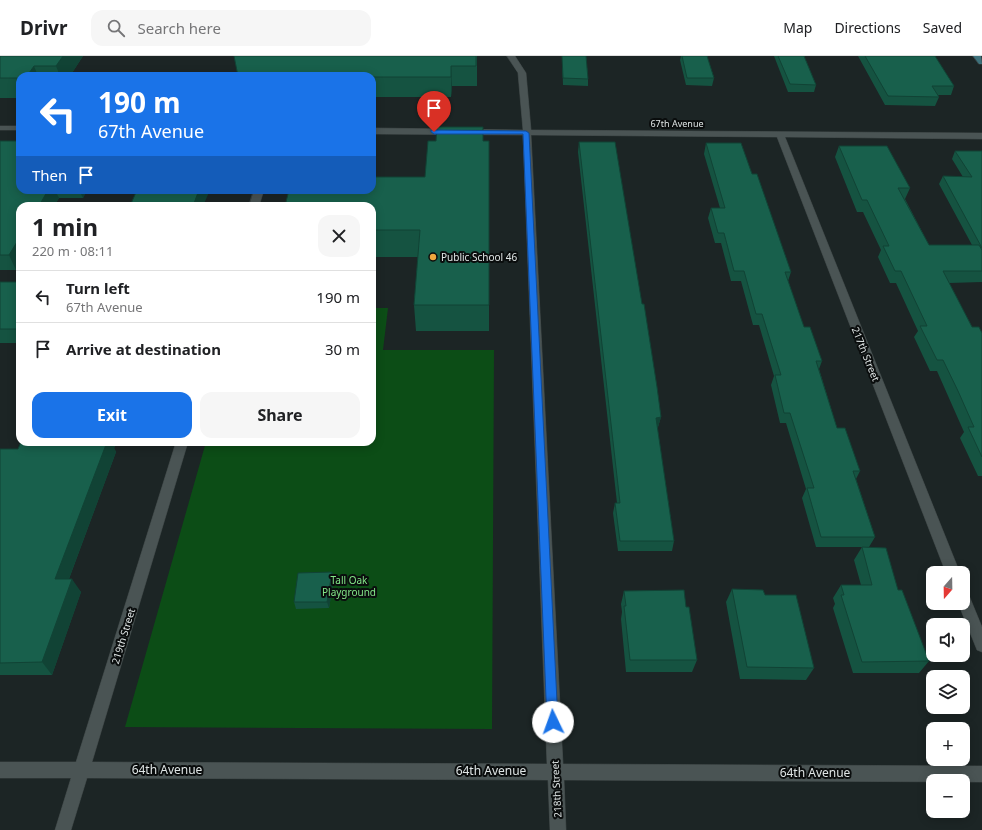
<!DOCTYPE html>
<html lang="en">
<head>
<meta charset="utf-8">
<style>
	:root { --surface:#fff; --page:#f6f6f6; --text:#202124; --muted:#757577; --line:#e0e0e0; --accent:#1a73e8 }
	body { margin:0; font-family:"Noto Sans",sans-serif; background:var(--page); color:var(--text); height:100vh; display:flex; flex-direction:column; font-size:15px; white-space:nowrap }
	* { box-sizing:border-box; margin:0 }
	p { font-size:13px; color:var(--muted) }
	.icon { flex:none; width:22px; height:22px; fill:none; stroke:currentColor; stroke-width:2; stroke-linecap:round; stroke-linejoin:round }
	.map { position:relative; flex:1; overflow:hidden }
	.panel { position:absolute; left:16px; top:146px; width:360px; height:244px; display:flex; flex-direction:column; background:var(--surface); border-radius:12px; box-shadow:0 2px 10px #0003 }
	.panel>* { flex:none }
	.guide { position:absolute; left:16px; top:16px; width:360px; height:122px; border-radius:12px; box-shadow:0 2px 10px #0003; background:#1a73e8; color:#fff; overflow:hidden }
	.needle { width:26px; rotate:200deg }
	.controls { position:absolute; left:926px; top:510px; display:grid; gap:8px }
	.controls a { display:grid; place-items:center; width:44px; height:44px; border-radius:8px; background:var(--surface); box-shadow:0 2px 10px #0003; font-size:20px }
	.pin { position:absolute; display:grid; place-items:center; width:34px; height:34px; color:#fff; margin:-41px -17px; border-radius:50% 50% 50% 0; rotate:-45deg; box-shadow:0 0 4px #0007 }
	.pin .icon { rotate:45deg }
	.me { position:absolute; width:44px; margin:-22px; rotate:357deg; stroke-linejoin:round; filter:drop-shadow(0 0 3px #0008) }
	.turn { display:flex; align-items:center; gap:14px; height:84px; padding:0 16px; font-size:18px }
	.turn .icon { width:52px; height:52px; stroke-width:2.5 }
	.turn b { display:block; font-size:28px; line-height:34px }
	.then { display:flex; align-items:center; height:38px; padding:0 16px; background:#0003; gap:8px; font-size:15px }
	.round { display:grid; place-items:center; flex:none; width:42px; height:42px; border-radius:12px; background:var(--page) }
	.head { display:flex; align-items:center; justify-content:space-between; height:68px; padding:0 16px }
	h1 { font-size:24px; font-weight:700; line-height:30px }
	.primary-button { display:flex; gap:8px; margin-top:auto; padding:8px 16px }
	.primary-button a { flex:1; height:46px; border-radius:12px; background:var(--accent); color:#fff; font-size:16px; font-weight:700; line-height:46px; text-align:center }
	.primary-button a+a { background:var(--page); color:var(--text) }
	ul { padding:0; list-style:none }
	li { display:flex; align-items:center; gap:12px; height:52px; padding:0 16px; border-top:1px solid var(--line) }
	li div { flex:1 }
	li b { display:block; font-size:15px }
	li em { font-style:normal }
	header { display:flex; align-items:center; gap:24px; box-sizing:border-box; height:56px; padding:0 20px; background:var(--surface); border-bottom:1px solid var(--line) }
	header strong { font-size:19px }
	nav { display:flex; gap:22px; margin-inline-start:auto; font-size:14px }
	.search { width:280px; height:36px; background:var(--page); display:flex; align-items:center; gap:10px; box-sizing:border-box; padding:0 14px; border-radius:12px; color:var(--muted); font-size:15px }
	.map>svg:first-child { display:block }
	.green { fill:#0c4d16 }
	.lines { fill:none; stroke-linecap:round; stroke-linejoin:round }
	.street-casing { stroke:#3a4242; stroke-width:1 }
	.secondary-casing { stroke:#3a4242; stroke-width:1 }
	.street { fill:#4a5454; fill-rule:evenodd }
	.secondary { fill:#3e727c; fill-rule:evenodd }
	.wall { fill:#155341 }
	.shaded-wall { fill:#114335 }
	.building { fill:#18604c; stroke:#114335 }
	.route { fill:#1a73e8; stroke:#114b97 }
	.poi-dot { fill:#efa73e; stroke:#0a0d0d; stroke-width:1.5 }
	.labels { text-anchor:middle; stroke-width:4; stroke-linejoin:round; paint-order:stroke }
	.far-street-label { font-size:9px; fill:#e0e6e6; stroke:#0a0d0d }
	.poi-label { font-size:10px; fill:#e0e6e6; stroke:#0a0d0d; text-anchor:start }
	.street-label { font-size:10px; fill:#e0e6e6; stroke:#0a0d0d }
	.park-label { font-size:10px; fill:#84e789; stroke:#0a0d0d }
	.near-street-label { font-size:12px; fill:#e0e6e6; stroke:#0a0d0d }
</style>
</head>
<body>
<header>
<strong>Drivr</strong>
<div class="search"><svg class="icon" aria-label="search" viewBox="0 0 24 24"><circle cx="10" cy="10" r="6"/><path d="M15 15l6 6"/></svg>Search here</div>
<nav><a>Map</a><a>Directions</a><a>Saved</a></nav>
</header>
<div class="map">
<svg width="982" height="774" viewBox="0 0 982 774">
	<rect width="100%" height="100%" fill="#1c2525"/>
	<polygon class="green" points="372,252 388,252 383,294 494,294 492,673 125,671 206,386 372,386"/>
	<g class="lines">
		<g class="street-casing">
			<g id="street">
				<polygon points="507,0 515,0 526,17 531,74 982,77 982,83 785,81 960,517 946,517 777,81 531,79 563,708 982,710 982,726 564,724 566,774 550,774 548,724 87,722 71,774 55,774 71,722 0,722 0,706 76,706 176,386 188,386 92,706 547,708 523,79 372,78 372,72 523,74 518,17"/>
				<rect x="0" y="70" width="20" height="4"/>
				<polygon points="254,134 264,134 259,150 249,150"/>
				<polygon points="963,535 968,537 982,571 982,596 977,594 958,547 963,547"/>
			</g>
		</g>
		<g class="secondary-casing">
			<polygon id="secondary" points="973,0 981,0 982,8 979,8"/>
		</g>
		<use href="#street" class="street"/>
		<use href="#secondary" class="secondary"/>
	</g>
	<g class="wall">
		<polygon points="0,0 83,0 70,20 20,20 20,42 0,42"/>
		<polygon points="477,0 477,30 452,30 451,41 372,41 372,20"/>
		<polygon points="562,0 586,0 588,23 588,30 563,29"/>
		<polygon points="681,0 707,0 714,22 712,30 686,29 680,4"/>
		<polygon points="774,0 804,0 816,29 814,36 788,36"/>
		<polygon points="858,0 935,0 954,30 951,39 937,39 939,41 935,50 885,49"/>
		<polygon points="0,85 20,134 87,134 83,142 59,142 54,150 20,150 16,214 0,214"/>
		<polygon points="483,85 489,85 489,275 416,275 414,249 418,201 372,201 372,150 425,121"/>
		<polygon points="579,86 642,248 661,361 658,371 657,372 674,485 672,495 618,495 613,457 615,447 617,447 578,96"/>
		<polygon points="706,87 752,118 791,216 788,225 804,271 822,305 819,313 837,372 860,415 856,423 875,481 869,491 816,491 802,442 806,433 786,367 780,367 771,329 774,320 759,269 753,269 741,225 731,225 721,187 715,187 708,162 711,152 720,152 704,98"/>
		<polygon points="839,90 910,132 905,143 929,189 972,189 939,128 943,120 963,121 952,103 955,95 982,95 982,226 949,227 972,271 982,277 982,420 978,420 960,382 964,376 937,315 930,315 914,281 918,275 896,227 890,227 878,201 881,194 863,156 857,156 835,101"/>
		<rect x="0" y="226" width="20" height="61"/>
		<polygon points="21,386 117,386 114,392 116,396 69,523 81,536 52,619 0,619 0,393 18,393"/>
		<polygon points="862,491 898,534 929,605 919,617 853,617 833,552 835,548 833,542 841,529 861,529 854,504"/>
		<polygon points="332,516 334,523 329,552 296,553 294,546"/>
		<polygon points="732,533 765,539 814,612 806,624 740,623 726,546"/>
		<polygon points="624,535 686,551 697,604 692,616 626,616 621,563 622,556 621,548"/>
	</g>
	<g class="shaded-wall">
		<polygon points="63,0 83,0 70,20 60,20 56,10"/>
		<polygon points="34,10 38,20 27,20"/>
		<polygon points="451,10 452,30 451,41"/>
		<polygon points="48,134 55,134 59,142 54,150 39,150"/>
		<polygon points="79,134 87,134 83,142"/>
		<polygon points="199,134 210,134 203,150 193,150"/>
		<polygon points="20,181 20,208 16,214 9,199"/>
		<polygon points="661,361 658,371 653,372 656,362"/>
		<polygon points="107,386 117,386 114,392 116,396 64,536 55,523"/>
		<polygon points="332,516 334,523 329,552 327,546"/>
		<polygon points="72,523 81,536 52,619 42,606"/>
	</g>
	<g class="building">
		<polygon points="0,0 63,0 56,10 34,10 27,20 20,20 20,22 0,22"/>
		<polygon points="234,0 476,0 476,10 451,10 451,21 372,21 372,20 238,20"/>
		<polygon points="562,0 586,0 588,23 563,22"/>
		<polygon points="682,0 707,0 714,22 687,22"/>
		<polygon points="778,0 804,0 816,29 790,28"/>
		<polygon points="865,0 935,0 954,30 932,30 939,41 888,40"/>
		<polygon points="437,71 483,71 483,85 489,85 489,249 414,249 420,174 372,174 372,150 285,150 289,134 372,134 372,121 425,121 428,85 436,85"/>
		<polygon points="0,85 20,85 20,134 48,134 39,150 20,150 20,181 9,199 0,199"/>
		<polygon points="579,86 615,86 642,248 644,248 657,331 661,361 656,362 674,485 620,485 615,447 620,447"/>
		<polygon points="706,87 741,87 752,118 757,118 791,216 785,216 804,271 810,271 822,305 816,305 837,372 845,372 860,415 853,415 875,481 821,481 807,432 814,432 790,357 784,357 775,319 781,319 762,258 756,258 744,215 734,215 724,177 718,177 711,152 725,152"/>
		<polygon points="839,90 887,90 910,132 898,132 929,189 979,189 982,194 982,215 943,215 972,271 979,271 982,277 982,401 968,371 974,371 958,335 943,304 937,304 920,270 927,270 901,215 895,215 883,190 889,190 867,144 862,144"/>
		<polygon points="955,95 982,95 982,192 943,120 972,121"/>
		<polygon points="137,134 199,134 193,150 130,150"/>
		<rect x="0" y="226" width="20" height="47"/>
		<polygon points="21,386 107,386 55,523 72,523 42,606 0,607 0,393 18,393"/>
		<polygon points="862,491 886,492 898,534 902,534 929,605 862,606 841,539 844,539 841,529 872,529"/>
		<polygon points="332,516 327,546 294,546 298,517"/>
		<polygon points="732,533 763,534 765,539 796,539 814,612 747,611"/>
		<polygon points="684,534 686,551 689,551 697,604 630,604 624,550 626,550 624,535"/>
	</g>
	<polygon class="route" points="431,74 526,75 529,77 558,666 557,670 553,672 549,670 547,666 523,78 434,78 431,76"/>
	<circle class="poi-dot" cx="433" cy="201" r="4"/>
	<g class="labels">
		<g class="far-street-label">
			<text x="677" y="71">67th Avenue</text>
		</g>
		<g class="poi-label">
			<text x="441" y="205">Public School 46</text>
		</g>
		<g class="street-label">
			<text transform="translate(866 298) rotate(68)" y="4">217th Street</text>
			<text transform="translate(123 580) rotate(-73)" y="4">219th Street</text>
			<text transform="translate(556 733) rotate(-93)" y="4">218th Street</text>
		</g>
		<g class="park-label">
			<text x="349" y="528">Tall Oak<tspan x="349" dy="12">Playground</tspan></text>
		</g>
		<g class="near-street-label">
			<text x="167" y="718">64th Avenue</text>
			<text x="491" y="719">64th Avenue</text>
			<text x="815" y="721">64th Avenue</text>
		</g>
	</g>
</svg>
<div class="controls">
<a><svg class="needle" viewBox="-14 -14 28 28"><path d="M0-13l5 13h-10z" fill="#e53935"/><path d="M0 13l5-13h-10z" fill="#757577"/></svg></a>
<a><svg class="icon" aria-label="sound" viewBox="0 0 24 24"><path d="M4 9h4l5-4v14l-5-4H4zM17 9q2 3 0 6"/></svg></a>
<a><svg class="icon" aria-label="layers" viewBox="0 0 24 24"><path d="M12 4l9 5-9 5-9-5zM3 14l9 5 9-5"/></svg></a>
<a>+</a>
<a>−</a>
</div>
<div class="pin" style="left:434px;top:76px;background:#d93025"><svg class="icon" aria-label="arrive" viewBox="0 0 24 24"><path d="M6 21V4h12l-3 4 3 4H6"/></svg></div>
<svg class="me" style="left:553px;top:666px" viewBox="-20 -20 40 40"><circle r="19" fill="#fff"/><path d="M0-13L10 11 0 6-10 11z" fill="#1a73e8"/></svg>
<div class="guide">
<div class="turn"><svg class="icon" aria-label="left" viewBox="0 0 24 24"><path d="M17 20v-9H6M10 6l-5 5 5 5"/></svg><div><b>190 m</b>67th Avenue</div></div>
<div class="then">Then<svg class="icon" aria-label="arrive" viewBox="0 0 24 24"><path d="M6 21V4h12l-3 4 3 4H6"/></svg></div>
</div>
<section class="panel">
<div class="head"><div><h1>1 min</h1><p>220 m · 08:11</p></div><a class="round"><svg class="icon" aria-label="close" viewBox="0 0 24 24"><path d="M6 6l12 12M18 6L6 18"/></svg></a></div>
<ul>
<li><svg class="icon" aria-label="left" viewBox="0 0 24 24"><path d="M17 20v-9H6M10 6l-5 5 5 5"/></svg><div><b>Turn left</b><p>67th Avenue</p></div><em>190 m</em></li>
<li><svg class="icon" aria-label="arrive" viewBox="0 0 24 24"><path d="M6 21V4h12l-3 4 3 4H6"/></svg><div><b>Arrive at destination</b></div><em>30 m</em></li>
</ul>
<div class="primary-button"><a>Exit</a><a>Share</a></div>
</section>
</div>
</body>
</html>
